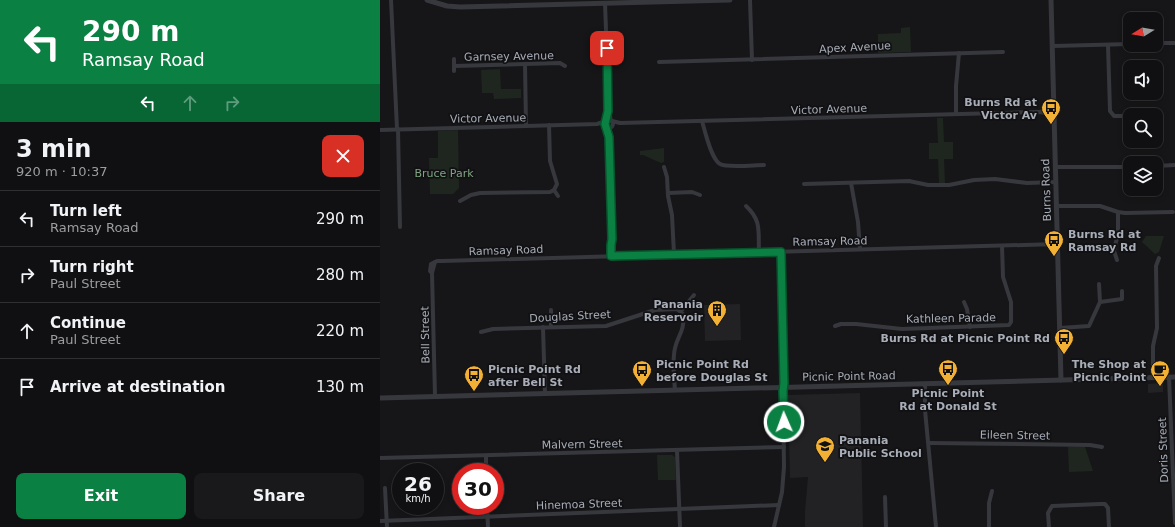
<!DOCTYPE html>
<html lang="en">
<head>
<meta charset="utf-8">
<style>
	:root { --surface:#101012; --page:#19191b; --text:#f1f3f6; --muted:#9c9d9f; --line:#303032; --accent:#0b8043 }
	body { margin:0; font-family:"DejaVu Sans",sans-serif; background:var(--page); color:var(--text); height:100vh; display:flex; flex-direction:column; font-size:15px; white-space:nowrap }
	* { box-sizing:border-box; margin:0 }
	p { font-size:13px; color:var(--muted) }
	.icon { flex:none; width:22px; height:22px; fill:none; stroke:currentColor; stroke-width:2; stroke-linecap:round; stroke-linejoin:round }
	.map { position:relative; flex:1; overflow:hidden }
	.details { display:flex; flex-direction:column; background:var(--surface); width:380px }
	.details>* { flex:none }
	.guide { background:#0b8043; color:#fff; overflow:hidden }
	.needle { width:26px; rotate:259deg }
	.fabs { position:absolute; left:743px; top:12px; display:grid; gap:8px }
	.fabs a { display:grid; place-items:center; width:40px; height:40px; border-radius:8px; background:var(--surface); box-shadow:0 2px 6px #0003,0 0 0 1px var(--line); font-size:20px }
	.speed { position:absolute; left:12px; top:463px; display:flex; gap:8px; font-size:20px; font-weight:700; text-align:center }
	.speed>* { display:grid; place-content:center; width:52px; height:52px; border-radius:50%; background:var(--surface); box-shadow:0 2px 6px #0003,0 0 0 1px var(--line); line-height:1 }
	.speed small { font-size:10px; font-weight:400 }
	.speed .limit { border:6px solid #d22; background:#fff; color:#111 }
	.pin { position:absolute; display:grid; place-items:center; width:34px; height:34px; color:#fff; margin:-17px; border-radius:8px; box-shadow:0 2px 6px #0006 }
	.me { position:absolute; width:44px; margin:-22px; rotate:358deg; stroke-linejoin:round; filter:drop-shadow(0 0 3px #0008) }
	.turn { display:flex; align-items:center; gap:14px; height:84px; padding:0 16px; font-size:18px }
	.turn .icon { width:52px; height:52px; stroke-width:2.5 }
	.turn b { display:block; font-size:28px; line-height:34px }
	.lanes { display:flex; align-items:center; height:38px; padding:0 16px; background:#0003; justify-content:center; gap:20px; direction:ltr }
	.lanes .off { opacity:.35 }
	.round { display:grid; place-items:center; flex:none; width:42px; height:42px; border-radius:8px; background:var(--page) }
	.summary { display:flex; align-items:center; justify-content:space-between; height:68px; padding:0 16px }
	h1 { font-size:24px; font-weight:800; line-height:30px }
	.cta { display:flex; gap:8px; margin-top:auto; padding:8px 16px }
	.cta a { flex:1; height:46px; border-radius:8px; background:var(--accent); color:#fff; font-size:16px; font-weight:800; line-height:46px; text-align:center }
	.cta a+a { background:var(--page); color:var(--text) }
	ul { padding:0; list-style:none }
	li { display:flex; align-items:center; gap:12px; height:56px; padding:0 16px; border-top:1px solid var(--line) }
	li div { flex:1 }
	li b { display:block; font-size:15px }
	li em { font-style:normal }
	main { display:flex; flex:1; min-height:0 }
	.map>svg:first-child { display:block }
	.built { fill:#222225 }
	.green { fill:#1e261f }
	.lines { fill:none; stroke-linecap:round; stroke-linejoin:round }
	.minor { stroke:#37383d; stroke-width:4 }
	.tertiary { stroke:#37383d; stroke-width:5 }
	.route-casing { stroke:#07532c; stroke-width:10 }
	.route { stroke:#0b8043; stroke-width:7 }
	.labels { text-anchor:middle; stroke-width:3.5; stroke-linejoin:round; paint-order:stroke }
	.street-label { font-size:11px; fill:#a8adb8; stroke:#111113 }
	.poi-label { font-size:11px; font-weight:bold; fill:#a8adb8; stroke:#111113; text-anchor:end }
	.park-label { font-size:11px; fill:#7fa381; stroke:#111113 }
</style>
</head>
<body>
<main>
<section class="details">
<div class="guide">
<div class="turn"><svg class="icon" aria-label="left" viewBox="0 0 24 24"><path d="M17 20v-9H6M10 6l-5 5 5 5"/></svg><div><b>290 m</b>Ramsay Road</div></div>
<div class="lanes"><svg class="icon" aria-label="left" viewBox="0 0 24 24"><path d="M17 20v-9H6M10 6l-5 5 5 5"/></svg><svg class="icon off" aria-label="ahead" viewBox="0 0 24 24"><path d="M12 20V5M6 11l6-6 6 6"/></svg><svg class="icon off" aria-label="right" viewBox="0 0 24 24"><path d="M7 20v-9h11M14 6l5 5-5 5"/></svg></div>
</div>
<div class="summary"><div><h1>3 min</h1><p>920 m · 10:37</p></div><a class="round" style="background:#d93025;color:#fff"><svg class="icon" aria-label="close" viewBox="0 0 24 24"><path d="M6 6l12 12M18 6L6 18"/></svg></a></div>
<ul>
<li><svg class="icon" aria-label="left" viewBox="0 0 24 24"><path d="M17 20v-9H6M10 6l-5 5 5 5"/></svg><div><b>Turn left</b><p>Ramsay Road</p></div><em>290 m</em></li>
<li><svg class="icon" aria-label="right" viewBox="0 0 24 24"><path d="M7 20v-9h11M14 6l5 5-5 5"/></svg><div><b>Turn right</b><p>Paul Street</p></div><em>280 m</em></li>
<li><svg class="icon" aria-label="ahead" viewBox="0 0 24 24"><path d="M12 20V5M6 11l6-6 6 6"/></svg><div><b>Continue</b><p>Paul Street</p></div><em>220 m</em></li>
<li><svg class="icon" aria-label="arrive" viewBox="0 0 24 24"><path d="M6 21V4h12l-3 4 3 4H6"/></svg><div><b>Arrive at destination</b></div><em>130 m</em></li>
</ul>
<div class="cta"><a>Exit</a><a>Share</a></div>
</section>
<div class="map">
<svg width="795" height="527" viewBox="0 0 795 527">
	<rect width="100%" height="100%" fill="#161618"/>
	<g class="built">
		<polygon points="360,304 361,340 325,341 324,305"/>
		<polygon points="782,383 783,384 783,392 768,393 768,384"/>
		<polygon points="480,393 483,527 425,527 425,512 428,477 410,478 408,395"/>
	</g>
	<g class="green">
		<polygon points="530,27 531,52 498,53 498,34 521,33 521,28"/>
		<polygon points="120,69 121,89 141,89 141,98 114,99 113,93 102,93 101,70"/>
		<polygon points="557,118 563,118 564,142 573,142 573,159 564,159 565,183 559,183 558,159 549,159 549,143 558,143"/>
		<polygon points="78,130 79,188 73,194 50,194 49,158 58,158 58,131"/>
		<polygon points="284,148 284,162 281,163 263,155 260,155 260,151"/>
		<polygon points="766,236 784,236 779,252 775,254 762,242"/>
		<polygon points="688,447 705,447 713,471 689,472"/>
		<polygon points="277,455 292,455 295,457 296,480 278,480"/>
	</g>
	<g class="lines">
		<g class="minor">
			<polyline points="11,0 17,129"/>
			<polyline points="370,0 372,60"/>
			<polyline points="225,3 229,111 231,121"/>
			<polyline points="776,43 795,43"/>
			<polyline points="728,45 730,111 734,116 750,116"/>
			<polyline points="673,46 750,44"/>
			<polyline points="74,59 74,71"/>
			<polyline points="279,62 623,52"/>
			<polyline points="145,64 146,126"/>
			<polyline points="74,66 180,63 185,66"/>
			<polyline points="659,112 671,110 674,112"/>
			<polyline points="576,114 576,86 579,53"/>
			<circle cx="229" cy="124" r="4"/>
			<polyline points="232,121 240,123 658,112 669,113 674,112"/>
			<path d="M322,121C325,131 331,159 340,164C347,168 374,165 384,165"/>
			<polyline points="226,126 229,137 232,239 234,256"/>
			<polyline points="18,129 20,227"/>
			<polyline points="0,130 217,124 226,121"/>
			<polyline points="776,166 795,165"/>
			<polyline points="284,167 287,177 288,196 292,215 294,254"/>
			<polyline points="676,167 750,167"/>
			<polyline points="471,183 478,222 480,249"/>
			<polyline points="424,184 529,181 548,185 569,185 594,180 615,179 647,183 676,182"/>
			<polyline points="174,190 178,196"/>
			<polyline points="288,193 312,192 320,195"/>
			<polyline points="80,201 91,195 100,193 170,192 174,190 177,184 170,161 169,125"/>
			<path d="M366,206C382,221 378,231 379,252"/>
			<polyline points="677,206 720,206 738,212 745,213 793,212"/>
			<polyline points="231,256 231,245 232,239"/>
			<polyline points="737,260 734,251 738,233 738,212"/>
			<polyline points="55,262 52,273 55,396"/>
			<polyline points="52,273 50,271 51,264 57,261 62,261 678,244"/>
			<polyline points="719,284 720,302"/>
			<polyline points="584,302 587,309 590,327"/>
			<polyline points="171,310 171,327"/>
			<polyline points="301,311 314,295"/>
			<polyline points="455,326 461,324 476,324 522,329 629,325 631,322 631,302 623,277 622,246"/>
			<polyline points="163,327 165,394"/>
			<polyline points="680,328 709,326 720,302 742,299 742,291"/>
			<path d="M101,332L113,329L226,326L275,310L297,309L303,314C305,331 298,335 295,348C292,361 294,377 295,390"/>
			<polyline points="773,377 773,346 777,328 776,266 779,258"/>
			<polyline points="789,377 795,523"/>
			<polyline points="545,384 545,410 556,527"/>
			<polyline points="549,443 710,445 722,447"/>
			<polyline points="297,451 300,527"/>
			<polyline points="106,456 106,472"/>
			<polyline points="0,458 404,447"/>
			<polyline points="5,488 7,527"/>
			<polyline points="505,497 506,527"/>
			<polyline points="107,506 108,527"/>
			<polyline points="0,521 399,505"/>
			<polyline points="394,527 402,492 404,467 401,252"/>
			<polyline points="609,527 609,503 612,491"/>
			<polyline points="669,527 668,513 672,506 720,504 725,504 728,508 729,527"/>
		</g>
		<g class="tertiary">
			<polyline points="47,0 67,6 80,7 350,0"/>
			<polyline points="671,0 681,380"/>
			<polyline points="0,398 795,377"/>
		</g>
	</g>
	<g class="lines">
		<g class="route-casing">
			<polyline id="route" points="227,48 228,111 225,124 229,137 232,239 231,245 231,256 401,252 404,383 403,391 404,422"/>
		</g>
		<use href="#route" class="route"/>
	</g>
	<defs>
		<g id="bus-pin" transform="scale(1)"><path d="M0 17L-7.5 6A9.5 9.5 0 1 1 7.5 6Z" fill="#f2b134" stroke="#111113"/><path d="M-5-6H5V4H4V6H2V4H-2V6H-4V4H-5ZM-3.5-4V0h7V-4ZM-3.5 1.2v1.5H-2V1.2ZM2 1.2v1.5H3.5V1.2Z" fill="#111"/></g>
		<g id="building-pin" transform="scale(1)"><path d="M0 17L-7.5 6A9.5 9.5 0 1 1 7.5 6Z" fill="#f2b134" stroke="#111113"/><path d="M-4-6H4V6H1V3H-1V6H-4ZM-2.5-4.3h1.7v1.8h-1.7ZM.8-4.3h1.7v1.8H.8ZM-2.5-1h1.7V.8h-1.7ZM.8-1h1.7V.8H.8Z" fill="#111"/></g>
		<g id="cafe-pin" transform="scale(1)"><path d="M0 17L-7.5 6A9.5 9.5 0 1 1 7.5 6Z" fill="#f2b134" stroke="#111113"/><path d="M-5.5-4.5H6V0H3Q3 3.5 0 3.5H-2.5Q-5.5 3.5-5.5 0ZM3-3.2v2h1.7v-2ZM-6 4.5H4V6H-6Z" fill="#111"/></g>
		<g id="school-pin" transform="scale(1)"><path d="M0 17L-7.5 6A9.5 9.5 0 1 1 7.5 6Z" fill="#f2b134" stroke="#111113"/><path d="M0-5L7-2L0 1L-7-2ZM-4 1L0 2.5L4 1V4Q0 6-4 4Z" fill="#111"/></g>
	</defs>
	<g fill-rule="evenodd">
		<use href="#bus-pin" x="671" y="108"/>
		<use href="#bus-pin" x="674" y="240"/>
		<use href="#building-pin" x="337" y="310"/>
		<use href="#bus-pin" x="684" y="338"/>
		<use href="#bus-pin" x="568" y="369"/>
		<use href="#bus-pin" x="262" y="370"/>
		<use href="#cafe-pin" x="780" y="370"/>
		<use href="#bus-pin" x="94" y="375"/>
		<use href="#school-pin" x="445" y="446"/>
	</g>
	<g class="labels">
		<g class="street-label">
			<text transform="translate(475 47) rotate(-3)" y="4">Apex Avenue</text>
			<text transform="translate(129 56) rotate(-1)" y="4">Garnsey Avenue</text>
			<text transform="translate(449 109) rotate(-2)" y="4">Victor Avenue</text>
			<text transform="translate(108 118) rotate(-1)" y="4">Victor Avenue</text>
			<text transform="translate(666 190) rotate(-92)" y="4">Burns Road</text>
			<text transform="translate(450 241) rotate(-1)" y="4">Ramsay Road</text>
			<text transform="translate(126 250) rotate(-2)" y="4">Ramsay Road</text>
			<text transform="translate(190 316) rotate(-3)" y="4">Douglas Street</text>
			<text transform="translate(571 318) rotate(-1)" y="4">Kathleen Parade</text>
			<text transform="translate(45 335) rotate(-91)" y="4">Bell Street</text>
			<text transform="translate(469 376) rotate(-1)" y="4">Picnic Point Road</text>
			<text transform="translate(635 435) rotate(1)" y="4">Eileen Street</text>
			<text transform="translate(202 444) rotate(-1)" y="4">Malvern Street</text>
			<text transform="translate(783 450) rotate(-92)" y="4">Doris Street</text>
			<text transform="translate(199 504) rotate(-2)" y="4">Hinemoa Street</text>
		</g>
		<g class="poi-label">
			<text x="657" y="106">Burns Rd at<tspan x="657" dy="13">Victor Av</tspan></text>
			<text x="688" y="238" text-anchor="start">Burns Rd at<tspan x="688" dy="13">Ramsay Rd</tspan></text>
			<text x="323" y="308">Panania<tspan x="323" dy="13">Reservoir</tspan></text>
			<text x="670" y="342">Burns Rd at Picnic Point Rd</text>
			<text x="276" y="368" text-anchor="start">Picnic Point Rd<tspan x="276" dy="13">before Douglas St</tspan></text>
			<text x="766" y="368">The Shop at<tspan x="766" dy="13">Picnic Point</tspan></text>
			<text x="108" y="373" text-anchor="start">Picnic Point Rd<tspan x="108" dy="13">after Bell St</tspan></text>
			<text x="568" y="397" text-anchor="middle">Picnic Point<tspan x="568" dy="13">Rd at Donald St</tspan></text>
			<text x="459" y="444" text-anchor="start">Panania<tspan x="459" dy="13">Public School</tspan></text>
		</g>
		<g class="park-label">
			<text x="64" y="177">Bruce Park</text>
		</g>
	</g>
</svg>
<div class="fabs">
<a><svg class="needle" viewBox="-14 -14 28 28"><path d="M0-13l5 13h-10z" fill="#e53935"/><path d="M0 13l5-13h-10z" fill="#9c9d9f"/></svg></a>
<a><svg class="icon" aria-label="sound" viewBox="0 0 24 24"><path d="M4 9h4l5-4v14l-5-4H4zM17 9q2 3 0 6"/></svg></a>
<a><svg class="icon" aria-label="search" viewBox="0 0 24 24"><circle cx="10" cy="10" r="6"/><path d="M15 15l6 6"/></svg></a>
<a><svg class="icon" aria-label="layers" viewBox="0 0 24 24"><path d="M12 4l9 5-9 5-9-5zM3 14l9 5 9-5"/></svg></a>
</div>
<div class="speed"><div>26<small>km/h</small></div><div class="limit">30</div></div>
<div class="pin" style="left:227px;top:48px;background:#d93025"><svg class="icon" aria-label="arrive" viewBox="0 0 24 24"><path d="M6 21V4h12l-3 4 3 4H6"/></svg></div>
<svg class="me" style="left:404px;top:422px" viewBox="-20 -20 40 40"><circle r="17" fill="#0b8043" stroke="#fff" stroke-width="3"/><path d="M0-11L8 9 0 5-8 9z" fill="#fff"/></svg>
</div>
</main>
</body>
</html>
